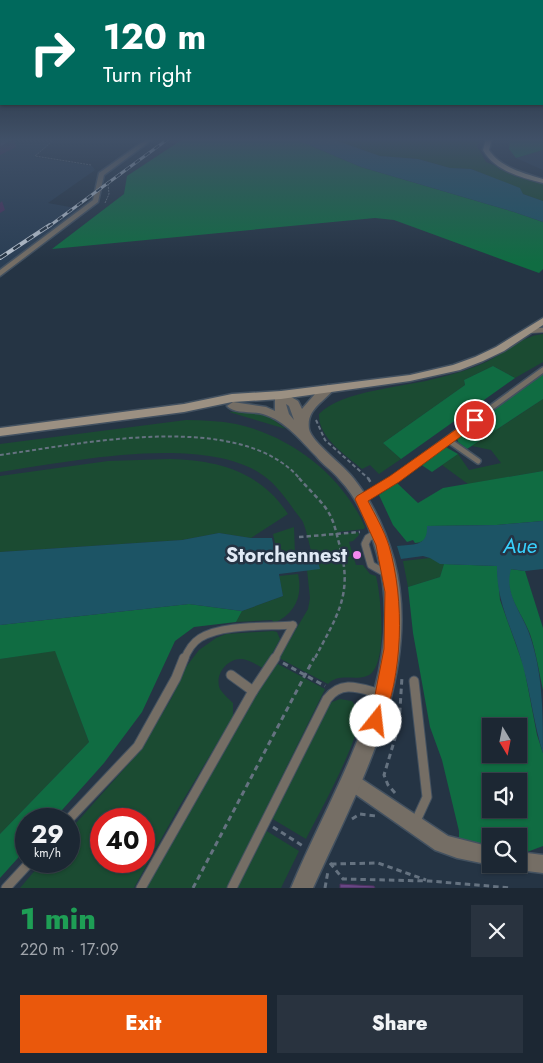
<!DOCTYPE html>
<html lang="en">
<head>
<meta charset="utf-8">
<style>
	:root { --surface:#1c2733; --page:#29333f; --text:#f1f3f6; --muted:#a0a5ac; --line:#3a444e; --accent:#ea580c }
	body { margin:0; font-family:Jost,sans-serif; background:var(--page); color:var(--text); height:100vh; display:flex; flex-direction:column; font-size:19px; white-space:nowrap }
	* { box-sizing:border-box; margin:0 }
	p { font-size:16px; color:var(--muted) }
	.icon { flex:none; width:28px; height:28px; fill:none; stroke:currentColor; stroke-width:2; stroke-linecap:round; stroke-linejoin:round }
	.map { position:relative; height:888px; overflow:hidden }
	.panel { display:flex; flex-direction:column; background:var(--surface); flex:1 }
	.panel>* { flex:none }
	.guide { position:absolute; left:0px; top:0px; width:544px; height:105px; box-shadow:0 1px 4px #0004,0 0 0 1px var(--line); background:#00695c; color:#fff; overflow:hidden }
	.needle { width:32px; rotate:170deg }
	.fabs { position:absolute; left:482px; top:718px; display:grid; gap:10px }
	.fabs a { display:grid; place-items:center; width:45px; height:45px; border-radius:0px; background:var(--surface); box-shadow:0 1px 4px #0004,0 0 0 1px var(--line); font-size:25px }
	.speed { position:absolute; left:15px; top:808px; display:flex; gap:10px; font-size:25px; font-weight:700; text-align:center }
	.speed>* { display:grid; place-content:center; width:65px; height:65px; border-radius:50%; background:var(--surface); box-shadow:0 1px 4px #0004,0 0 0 1px var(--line); line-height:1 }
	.speed small { font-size:12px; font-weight:400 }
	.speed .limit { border:8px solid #d22; background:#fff; color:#111 }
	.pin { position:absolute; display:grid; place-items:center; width:42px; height:42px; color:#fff; margin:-21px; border:2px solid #fff; border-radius:50%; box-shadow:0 1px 5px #0007 }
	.me { position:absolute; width:55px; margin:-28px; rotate:16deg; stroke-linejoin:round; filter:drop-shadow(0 0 4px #0008) }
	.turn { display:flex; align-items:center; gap:18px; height:105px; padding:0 20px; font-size:22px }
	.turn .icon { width:65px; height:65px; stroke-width:2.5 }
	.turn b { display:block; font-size:35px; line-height:42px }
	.round { display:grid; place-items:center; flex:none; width:52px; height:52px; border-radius:0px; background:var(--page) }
	.summary { display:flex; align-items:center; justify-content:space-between; height:85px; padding:0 20px }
	h1 { font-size:30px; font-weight:800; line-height:38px; color:#1e9e55 }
	.cta { display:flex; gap:10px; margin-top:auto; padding:10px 20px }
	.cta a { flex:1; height:58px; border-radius:0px; background:var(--accent); color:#fff; font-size:20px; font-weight:800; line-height:58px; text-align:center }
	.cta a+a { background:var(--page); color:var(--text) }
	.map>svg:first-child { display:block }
	.built { fill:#2a3e54 }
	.green { fill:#1b4b32; fill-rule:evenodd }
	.forest { fill:#106c42; fill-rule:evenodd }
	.water { fill:#1c5465 }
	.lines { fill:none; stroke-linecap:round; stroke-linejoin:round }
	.service-far3-casing { stroke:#435160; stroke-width:6 }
	.service-far2-casing { stroke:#435160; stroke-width:8 }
	.service-far1-casing { stroke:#435160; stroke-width:9 }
	.service-casing { stroke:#435160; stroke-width:11 }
	.minor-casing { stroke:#435160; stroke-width:3 }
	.tertiary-casing { stroke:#435160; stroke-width:3 }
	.secondary-casing { stroke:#435160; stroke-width:3 }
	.path-far3 { stroke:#657280; stroke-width:1; stroke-dasharray:2 1; stroke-linecap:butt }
	.path-far2 { stroke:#657280; stroke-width:2; stroke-dasharray:4 2.5; stroke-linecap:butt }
	.path-far1 { stroke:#657280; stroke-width:2.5; stroke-dasharray:4.5 3; stroke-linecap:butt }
	.path { stroke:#657280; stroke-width:3; stroke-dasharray:5.5 4; stroke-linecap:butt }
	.service-far3 { stroke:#756e65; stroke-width:4.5 }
	.service-far2 { stroke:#756e65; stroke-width:5 }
	.service-far1 { stroke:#756e65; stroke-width:7 }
	.service { stroke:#756e65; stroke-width:9 }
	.minor { fill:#756e65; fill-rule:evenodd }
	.tertiary { fill:#756e65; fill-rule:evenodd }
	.secondary { fill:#9b9082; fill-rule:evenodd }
	.rail-far1-casing { stroke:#bcc6d2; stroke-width:3 }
	.rail-casing { stroke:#bcc6d2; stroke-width:4 }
	.rail-far1 { stroke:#253444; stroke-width:2; stroke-dasharray:6; stroke-linecap:butt }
	.rail { stroke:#253444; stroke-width:2.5; stroke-dasharray:8; stroke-linecap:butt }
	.shaded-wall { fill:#49315d }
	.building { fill:#684685; stroke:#49315d }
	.route { fill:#ea580c; stroke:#983908 }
	.poi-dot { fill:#f489ef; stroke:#253444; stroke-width:2 }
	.labels { text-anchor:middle; stroke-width:5; stroke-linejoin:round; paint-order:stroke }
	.poi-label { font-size:20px; font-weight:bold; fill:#e1eaf5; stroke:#253444; text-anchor:end }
	.water-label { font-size:21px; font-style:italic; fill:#38d1fd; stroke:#253444 }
</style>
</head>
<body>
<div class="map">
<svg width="543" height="888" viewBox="0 0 543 888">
	<rect width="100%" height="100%" fill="#253444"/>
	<g class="built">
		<polygon points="0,139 55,139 34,157 92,166 95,170 48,203 81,209 0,269"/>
		<polygon points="543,150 543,170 516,158"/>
	</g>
	<g class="green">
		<polygon points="332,139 481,139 477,146 486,162 543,184 543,201 523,194 519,188 471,169 450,168 418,159 380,156"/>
		<path d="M543,334V362L515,378L493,366L464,380L465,385L383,443L401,459L379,474L370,465L362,469C346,455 318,438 319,414C342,390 406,387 438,378C454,374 471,369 486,362C506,353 521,336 543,334Z"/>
		<polygon points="543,399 543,471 468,484 442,465 458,454 469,470 501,463 491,450 472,446"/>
		<polygon points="244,411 268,416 286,429 229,412"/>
		<path d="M186,420C203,420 220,421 236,424C291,436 342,475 365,527L364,529L338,532L339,534L358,532L359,535L353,541L349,542L356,565H363L370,574L376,576C381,596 388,664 369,675C355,682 340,672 328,684L279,658L308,609L310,598L307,570L319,568L316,555H312C309,544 307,532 303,522C300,517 295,512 292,507C282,493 273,481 258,472C196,435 69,462 0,472V444Z"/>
		<path d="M170,459C218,460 261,472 288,514L251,538L219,533L182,540L0,552V476L108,461Z"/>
		<polygon points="294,527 295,555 278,557 273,534"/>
		<polygon points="430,558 444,564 440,577 408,587 403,561"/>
		<path d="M298,574C303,596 295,614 274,623L272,620L236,622L242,611L283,596L279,576Z"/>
		<path d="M273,631L277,632L280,639L264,669C257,665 250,660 242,659C227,658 214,675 220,689C223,694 229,699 233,703V717L179,807L134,888H20L43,861H69V831L140,751L171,699L186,667L199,650L216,638L226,634ZM101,819H144V861H101Z"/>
		<polygon points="55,650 89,742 0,834 0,659"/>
		<polygon points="276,663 325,689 227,888 143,888 210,771"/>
		<path d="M340,699L352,701C355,705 358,710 359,715C361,738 318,815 306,839L271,818L325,711L332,702Z"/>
		<polygon points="265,830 299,851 281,888 237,888"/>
	</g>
	<g class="forest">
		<polygon points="183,139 295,139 361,167 514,212 543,222 543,269 539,273 394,220 375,218 52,249 124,194 127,176"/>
		<polygon points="510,139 543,139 543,150 516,158 509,149"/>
		<polygon points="493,366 515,378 401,459 383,443 465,385 464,380"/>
		<polygon points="543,374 543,399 467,449 458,442 457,437"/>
		<polygon points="444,446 458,454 432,472 420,464"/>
		<path d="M543,471V521L497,525L428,526C427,536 427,542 415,543L413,540L407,542L393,525L379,495L397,483L418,503L443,488Z"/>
		<path d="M444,564L497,566L500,600L524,667L537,735L543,753V846L527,852L519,850V836H491V846L459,842V831L442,760L430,727L413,633L408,587L440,577ZM491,726H519V754H491ZM491,781H519V809H491Z"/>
		<path d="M510,569L525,571L543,628V690C539,672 536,652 530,634C521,610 504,596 510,569Z"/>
		<polygon points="189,604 242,611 236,622 194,627 175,641 142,712 104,763 54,819 26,819 26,849 0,878 0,834 89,742 55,651 0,659 0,625"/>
	</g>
	<g class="water">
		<polygon points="295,139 332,139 380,156 418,159 450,168 471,169 520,188 523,194 543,201 543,222 514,212 361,167"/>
		<path d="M543,521V569L525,571L511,569C504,594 521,611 529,633C543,672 543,713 543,753C534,725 531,695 523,666C514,632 496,602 497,566L440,564L430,558L423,556L401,559L397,546C413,544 428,547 427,526L497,525Z"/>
		<polygon points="219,533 251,538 272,538 276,559 316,555 320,569 279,574 283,596 242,611 189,604 0,625 0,552 182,540"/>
	</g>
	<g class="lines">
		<g class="service-far3-casing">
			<polyline id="service-far3" points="528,331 543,330"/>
		</g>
		<g class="service-far2-casing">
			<g id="service-far2">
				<polyline points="448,440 478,461"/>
				<polyline points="393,479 543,370"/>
			</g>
		</g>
		<g class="service-far1-casing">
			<g id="service-far1">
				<polyline points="361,499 395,478"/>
				<polyline points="378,532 368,538 365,544 371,565 387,574"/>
				<path d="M184,660C187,652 192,643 200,638C222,624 267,627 293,625"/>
				<polyline points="274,660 293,625"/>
			</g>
		</g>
		<g class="service-casing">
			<g id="service">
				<polyline points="231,675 253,691"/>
				<polyline points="414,681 427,797 416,821"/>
				<polyline points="69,819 138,746 176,678 184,658"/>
				<polyline points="6,888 31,861"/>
				<polyline points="141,888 253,691 275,658"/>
				<path d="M232,888L327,699C342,679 361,689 381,694"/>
			</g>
		</g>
		<g class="minor-casing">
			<g id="minor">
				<polygon points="147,139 153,139 104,175 98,202 0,276 0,270 93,200 99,173"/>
				<polygon points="351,772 448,836 491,847 491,864 495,864 491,865 457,858 435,850 345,787 342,781 345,775"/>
				<polygon points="519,852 543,855 543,873 519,870 512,868 511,864 519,864"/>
			</g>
		</g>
		<g class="tertiary-casing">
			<path id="tertiary" d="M328,385L334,389C324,402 306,409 309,429C311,442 345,466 354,479C373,503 386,531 394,560C424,673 358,788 313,888H291C335,782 410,674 377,554C370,528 359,500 340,480C333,471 323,465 316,456C300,440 286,421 263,414C253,411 234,414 227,406L233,402L266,407L275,411V395L281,391L298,401L302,409L315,394ZM286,404L289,406L294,420L289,414Z"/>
		</g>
		<g class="secondary-casing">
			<g id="secondary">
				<path d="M486,139H492L489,150C501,168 524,173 543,179V183C520,177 495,171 483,150Z"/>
				<polygon points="543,318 543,325 504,351 483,361 460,370 410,381 281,399 232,402 184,412 0,436 0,428 184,404 232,394 281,391 410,375 453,365 475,357 496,347"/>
			</g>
		</g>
		<g class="path-far3">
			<polyline points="55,139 35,156 91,165"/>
			<polyline points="105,203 109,194 108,184"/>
		</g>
		<g class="path-far2">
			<polyline points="316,420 325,440 369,479"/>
			<path d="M0,455C81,444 241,409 300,479"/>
		</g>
		<g class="path-far1">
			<path d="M299,478C308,489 319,498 327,510C334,520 336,532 339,543C354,595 337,615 314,660"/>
			<polyline points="368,478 371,483"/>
			<polyline points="299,537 360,532"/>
		</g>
		<g class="path">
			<polyline points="283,663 325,686"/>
			<polyline points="395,793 388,785 384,775 399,725 402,677"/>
			<polyline points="352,819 360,814 376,816"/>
			<polyline points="273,827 303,846"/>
			<polyline points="330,863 343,879 429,881 512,888"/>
			<polyline points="331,864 378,863 426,880"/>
			<polyline points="193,888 314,658"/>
			<polyline points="325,888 328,871"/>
		</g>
		<use href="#service-far3" class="service-far3"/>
		<use href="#service-far2" class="service-far2"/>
		<use href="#service-far1" class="service-far1"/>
		<use href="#service" class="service"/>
		<use href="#minor" class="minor"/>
		<use href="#tertiary" class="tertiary"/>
		<use href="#secondary" class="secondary"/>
		<g class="rail-far1-casing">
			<polyline id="rail-far1" points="48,227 168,139"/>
		</g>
		<g class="rail-casing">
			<polyline id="rail" points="0,258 50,225"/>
		</g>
		<use href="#rail-far1" class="rail-far1"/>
		<use href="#rail" class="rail"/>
	</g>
	<g class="shaded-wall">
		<polygon points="14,139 16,147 0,155 0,147"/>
		<polygon points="2,201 5,210 0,213 0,203"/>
	</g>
	<g class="building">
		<polygon points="0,139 14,139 0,147"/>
		<polygon points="340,884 374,886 375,888 340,888"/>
	</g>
	<linearGradient id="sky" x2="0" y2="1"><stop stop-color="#141d25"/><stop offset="0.53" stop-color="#405067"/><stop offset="1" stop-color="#405067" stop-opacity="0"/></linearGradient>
	<rect width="543" height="263" fill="url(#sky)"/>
	<path class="route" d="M475,416L480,420L479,423L399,482L368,501C375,515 384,530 389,546C405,601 403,674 381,727L376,730L370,727L367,721L375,695L384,649L385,592L376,545L355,499L357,496L390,476Z"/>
	<circle class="poi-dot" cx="357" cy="555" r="5"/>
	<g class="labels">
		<g class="poi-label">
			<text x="347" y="562">Storchennest</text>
		</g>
		<g class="water-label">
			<text x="520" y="553">Aue</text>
		</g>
	</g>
</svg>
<div class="fabs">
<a><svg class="needle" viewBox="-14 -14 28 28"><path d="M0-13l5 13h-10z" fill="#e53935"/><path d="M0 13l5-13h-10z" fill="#a0a5ac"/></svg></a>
<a><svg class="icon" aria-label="sound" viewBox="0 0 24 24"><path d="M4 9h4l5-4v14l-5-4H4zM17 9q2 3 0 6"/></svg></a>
<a><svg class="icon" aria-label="search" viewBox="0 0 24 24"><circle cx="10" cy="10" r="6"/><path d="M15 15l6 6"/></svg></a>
</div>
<div class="speed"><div>29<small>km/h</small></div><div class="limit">40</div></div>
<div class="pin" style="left:475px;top:420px;background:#d93025"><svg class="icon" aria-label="arrive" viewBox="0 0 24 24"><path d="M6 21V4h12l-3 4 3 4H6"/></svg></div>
<svg class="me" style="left:376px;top:721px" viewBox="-20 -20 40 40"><circle r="19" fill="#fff"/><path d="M0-13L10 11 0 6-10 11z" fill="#ea580c"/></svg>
<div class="guide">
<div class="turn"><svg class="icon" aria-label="right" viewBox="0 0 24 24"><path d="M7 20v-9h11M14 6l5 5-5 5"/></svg><div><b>120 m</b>Turn right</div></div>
</div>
</div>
<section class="panel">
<div class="summary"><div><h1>1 min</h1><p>220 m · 17:09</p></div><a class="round"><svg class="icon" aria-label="close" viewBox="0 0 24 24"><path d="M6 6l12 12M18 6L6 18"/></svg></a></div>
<div class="cta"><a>Exit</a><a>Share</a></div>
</section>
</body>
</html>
